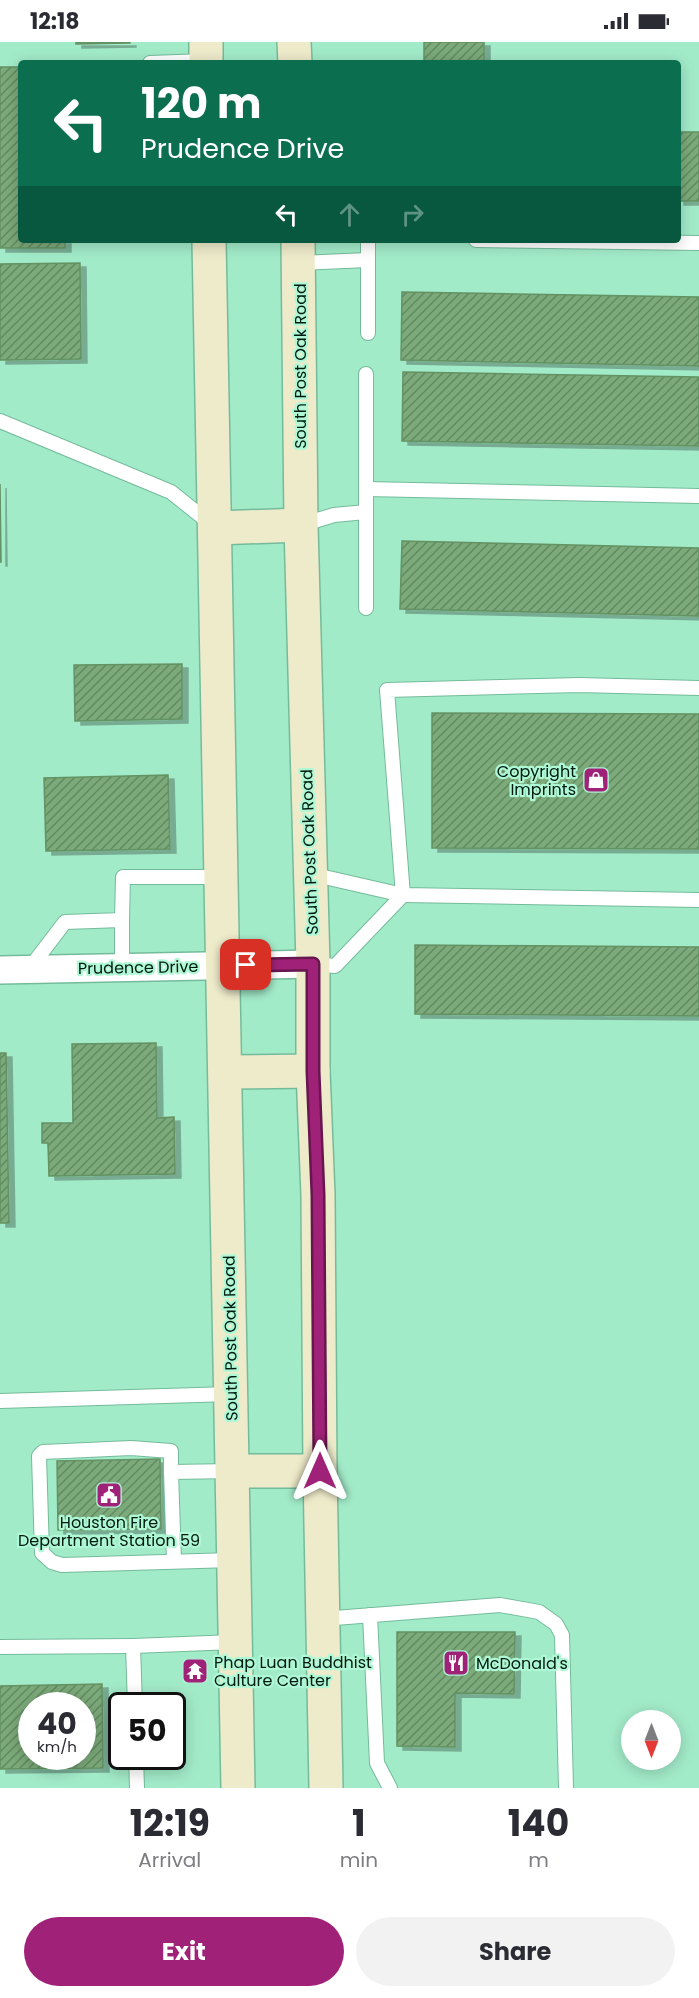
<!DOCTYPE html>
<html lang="en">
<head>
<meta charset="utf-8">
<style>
	:root { --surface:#fff; --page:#f2f2f3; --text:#2b2b33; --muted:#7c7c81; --accent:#9f2278 }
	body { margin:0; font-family:Poppins,sans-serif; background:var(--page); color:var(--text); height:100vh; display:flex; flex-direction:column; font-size:22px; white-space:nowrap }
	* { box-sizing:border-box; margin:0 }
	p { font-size:20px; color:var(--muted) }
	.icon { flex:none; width:33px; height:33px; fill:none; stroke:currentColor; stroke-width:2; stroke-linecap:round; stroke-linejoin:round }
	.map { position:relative; height:1746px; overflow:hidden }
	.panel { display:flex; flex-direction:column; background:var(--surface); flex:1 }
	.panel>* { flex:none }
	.guide { position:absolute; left:18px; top:18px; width:663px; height:183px; border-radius:6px; box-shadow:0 3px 15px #0003; background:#0b6e4f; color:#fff; overflow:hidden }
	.needle { width:39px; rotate:180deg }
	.buttons { position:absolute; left:621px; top:1668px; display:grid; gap:12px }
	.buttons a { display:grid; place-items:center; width:60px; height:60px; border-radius:50%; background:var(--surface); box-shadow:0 3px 15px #0003; font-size:30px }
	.speed { position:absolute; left:18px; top:1650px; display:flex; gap:12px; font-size:30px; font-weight:700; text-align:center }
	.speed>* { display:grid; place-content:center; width:78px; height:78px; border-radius:50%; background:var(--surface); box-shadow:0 3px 15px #0003; line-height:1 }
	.speed small { font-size:15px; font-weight:400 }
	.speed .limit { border:3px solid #111; border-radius:9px; background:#fff; color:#111 }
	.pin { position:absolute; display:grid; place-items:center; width:51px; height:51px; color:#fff; margin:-26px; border-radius:12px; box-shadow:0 3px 9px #0006 }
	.me { position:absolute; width:66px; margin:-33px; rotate:0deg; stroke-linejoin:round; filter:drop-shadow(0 0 4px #0008) }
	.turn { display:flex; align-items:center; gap:21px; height:126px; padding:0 24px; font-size:27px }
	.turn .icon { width:78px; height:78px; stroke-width:2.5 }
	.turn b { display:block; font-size:42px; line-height:51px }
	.lanes { display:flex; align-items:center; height:57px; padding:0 24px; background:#0003; justify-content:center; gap:30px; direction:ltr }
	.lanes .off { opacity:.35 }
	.eta { display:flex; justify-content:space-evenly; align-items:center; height:102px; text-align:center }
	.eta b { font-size:36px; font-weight:700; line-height:42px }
	.button { display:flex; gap:12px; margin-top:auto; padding:12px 24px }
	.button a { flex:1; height:69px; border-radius:36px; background:var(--accent); color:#fff; font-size:24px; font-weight:700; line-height:69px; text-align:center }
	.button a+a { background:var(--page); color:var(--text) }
	.status { display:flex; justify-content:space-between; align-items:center; height:42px; padding:0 30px; background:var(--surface); direction:ltr }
	.status svg { height:16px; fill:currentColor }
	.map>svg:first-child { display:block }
	.building { fill:url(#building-hatch); stroke:#649263; stroke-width:1.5; fill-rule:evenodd; filter:url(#shadow) }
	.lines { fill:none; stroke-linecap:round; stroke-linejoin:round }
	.lane-casing { stroke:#74bb9b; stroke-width:16 }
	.street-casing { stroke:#74bb9b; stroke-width:30 }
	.secondary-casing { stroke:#74bb9b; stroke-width:36 }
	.lane { stroke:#fff; stroke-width:14 }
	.street { stroke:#fff; stroke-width:27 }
	.secondary { stroke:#eeebcb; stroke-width:33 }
	.route-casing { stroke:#67164e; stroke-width:15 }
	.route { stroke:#9f2278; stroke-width:10 }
	.labels { text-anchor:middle; stroke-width:4.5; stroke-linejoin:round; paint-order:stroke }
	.street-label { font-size:16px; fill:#001a0f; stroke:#aff8d6 }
	.poi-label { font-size:16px; fill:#001a0f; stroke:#aff8d6; text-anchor:start }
</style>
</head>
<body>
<div class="status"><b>12:18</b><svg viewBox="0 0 49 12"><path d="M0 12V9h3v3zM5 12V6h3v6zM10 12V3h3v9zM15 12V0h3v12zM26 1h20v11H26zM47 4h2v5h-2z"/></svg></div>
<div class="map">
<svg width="699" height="1746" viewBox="0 0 699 1746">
	<defs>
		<pattern id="building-hatch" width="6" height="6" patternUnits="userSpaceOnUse" patternTransform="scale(1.5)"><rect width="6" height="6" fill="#7baa7a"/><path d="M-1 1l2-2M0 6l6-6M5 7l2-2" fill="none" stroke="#628a62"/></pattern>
		<filter id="shadow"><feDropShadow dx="6" dy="4" stdDeviation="0" flood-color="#0004"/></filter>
	</defs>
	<rect width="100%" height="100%" fill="#a2ebc9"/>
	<g class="building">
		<polygon points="76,0 130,0 130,1 76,2"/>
		<rect x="424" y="0" width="60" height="21"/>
		<polygon points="0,25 21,25 21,198 65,198 65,206 0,206"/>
		<rect x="678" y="90" width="21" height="69"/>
		<polygon points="80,221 81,317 0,318 0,222"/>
		<polygon points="402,250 699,255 699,324 401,318"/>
		<polygon points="403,330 699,335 699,404 402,399"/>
		<polygon points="0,442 1,520 0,520"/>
		<polygon points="402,499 699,506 699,574 400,567"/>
		<polygon points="182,622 182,677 75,679 74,623"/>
		<polygon points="432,671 699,672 699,807 432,806"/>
		<polygon points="168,733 170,807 46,809 44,736"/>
		<polygon points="415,903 699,905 699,974 415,972"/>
		<polygon points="156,1001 157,1076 174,1075 175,1132 49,1134 48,1101 42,1101 42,1081 73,1081 72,1002"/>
		<polygon points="0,1011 6,1011 9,1181 0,1181"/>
		<polygon points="160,1417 161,1487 58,1488 57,1419"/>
		<polygon points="397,1590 515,1590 514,1652 455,1651 455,1705 397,1704"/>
		<path d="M102,1642L103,1726L0,1727V1644ZM32,1664H82V1714H32Z"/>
	</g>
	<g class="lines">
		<g class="lane-casing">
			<g id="lane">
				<polyline points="150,21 206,19"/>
				<polyline points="368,198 368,291"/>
				<polyline points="476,198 699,201"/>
				<polyline points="299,221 368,218"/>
				<polyline points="366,332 366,566"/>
				<polyline points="0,379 171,450 211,482"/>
				<polyline points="366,447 699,454"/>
				<polyline points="301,483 334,473 366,470"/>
				<polyline points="311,832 403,853 699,858"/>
				<polyline points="122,878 122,925"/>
				<polyline points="313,922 335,924 403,853 387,648 579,643 699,646"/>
				<polyline points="29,927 65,880 122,878 123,835 222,835"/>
				<polyline points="0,1359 230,1352"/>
				<polyline points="171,1430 171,1409 131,1406 43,1410 39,1414 42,1511 52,1520 62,1523 233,1518"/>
				<polyline points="174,1519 171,1430 233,1429"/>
				<polyline points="370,1573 377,1721 390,1746"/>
				<polyline points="322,1577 500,1563 539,1570 556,1582 562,1593 566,1746"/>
				<polyline points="0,1605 133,1604"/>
				<polyline points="135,1664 133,1604 234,1600"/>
				<polyline points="136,1714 137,1746"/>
			</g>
		</g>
		<g class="street-casing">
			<polyline id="street" points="0,928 313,922"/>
		</g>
		<g class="secondary-casing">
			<g id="secondary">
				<polyline points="206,0 206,21"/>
				<polyline points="294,0 295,21"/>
				<polyline points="209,198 238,1746"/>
				<polyline points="298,198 301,483 313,922 313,1029 318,1153 320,1429 326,1746"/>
				<polyline points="215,486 301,483"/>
				<polyline points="226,1030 313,1029"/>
				<polyline points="233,1429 320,1429"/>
			</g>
		</g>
		<use href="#lane" class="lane"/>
		<use href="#street" class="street"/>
		<use href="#secondary" class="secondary"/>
	</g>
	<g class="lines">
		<g class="route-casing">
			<polyline id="route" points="246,923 313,922 313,1029 318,1153 320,1429"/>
		</g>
		<use href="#route" class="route"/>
	</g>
	<defs>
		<g id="shop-square" transform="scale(1.35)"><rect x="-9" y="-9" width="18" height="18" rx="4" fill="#9f2278" stroke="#aff8d6"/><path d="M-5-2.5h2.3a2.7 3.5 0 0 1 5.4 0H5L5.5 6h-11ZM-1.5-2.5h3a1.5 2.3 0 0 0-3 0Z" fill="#fff"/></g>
		<g id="civic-square" transform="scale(1.35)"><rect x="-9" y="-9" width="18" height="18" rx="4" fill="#9f2278" stroke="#aff8d6"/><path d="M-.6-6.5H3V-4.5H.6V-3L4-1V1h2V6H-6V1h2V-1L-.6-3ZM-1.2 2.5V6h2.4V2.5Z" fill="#fff"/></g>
		<g id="restaurant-square" transform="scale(1.35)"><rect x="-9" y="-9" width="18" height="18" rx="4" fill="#9f2278" stroke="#aff8d6"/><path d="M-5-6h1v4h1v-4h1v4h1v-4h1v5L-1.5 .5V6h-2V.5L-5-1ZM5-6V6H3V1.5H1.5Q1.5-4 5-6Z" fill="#fff"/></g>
		<g id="temple-square" transform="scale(1.35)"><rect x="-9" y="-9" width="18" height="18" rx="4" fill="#9f2278" stroke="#aff8d6"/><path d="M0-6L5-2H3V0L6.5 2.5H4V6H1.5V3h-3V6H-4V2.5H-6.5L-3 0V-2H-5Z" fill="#fff"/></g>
	</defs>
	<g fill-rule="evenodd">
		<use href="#shop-square" x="596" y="738"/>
		<use href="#civic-square" x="109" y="1453"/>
		<use href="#restaurant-square" x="456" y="1621"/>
		<use href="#temple-square" x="195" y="1629"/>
	</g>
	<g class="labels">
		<g class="street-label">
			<text transform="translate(300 324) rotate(-90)" y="6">South Post Oak Road</text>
			<text transform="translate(309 810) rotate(-92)" y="6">South Post Oak Road</text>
			<text transform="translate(138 925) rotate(-1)" y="6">Prudence Drive</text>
			<text transform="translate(230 1296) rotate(-91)" y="6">South Post Oak Road</text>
		</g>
		<g class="poi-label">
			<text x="576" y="735" text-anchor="end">Copyright<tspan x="576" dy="18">Imprints</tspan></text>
			<text x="109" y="1486" text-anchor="middle">Houston Fire<tspan x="109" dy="18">Department Station 59</tspan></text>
			<text x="214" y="1626">Phap Luan Buddhist<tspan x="214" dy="18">Culture Center</tspan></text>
			<text x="476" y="1627">McDonald's</text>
		</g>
	</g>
</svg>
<div class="buttons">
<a><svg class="needle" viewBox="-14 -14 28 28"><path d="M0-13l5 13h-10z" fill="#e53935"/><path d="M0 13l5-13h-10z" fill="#7c7c81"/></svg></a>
</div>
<div class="speed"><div>40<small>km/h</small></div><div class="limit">50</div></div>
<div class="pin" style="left:246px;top:923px;background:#d93025"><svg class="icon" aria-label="arrive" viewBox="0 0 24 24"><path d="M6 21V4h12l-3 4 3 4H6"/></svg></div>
<svg class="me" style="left:320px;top:1429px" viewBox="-20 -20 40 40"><path d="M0-17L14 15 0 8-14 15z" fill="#9f2278" stroke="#fff" stroke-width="4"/></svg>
<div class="guide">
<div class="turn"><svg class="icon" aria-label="left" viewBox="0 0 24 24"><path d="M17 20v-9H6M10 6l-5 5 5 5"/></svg><div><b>120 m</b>Prudence Drive</div></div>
<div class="lanes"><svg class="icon" aria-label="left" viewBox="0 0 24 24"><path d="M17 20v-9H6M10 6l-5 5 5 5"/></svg><svg class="icon off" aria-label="ahead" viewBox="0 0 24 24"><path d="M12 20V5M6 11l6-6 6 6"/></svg><svg class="icon off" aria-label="right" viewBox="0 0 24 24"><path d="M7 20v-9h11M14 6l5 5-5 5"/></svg></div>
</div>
</div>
<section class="panel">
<div class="eta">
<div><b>12:19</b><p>Arrival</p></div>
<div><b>1</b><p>min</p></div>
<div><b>140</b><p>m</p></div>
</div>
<div class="button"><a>Exit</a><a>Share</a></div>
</section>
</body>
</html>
